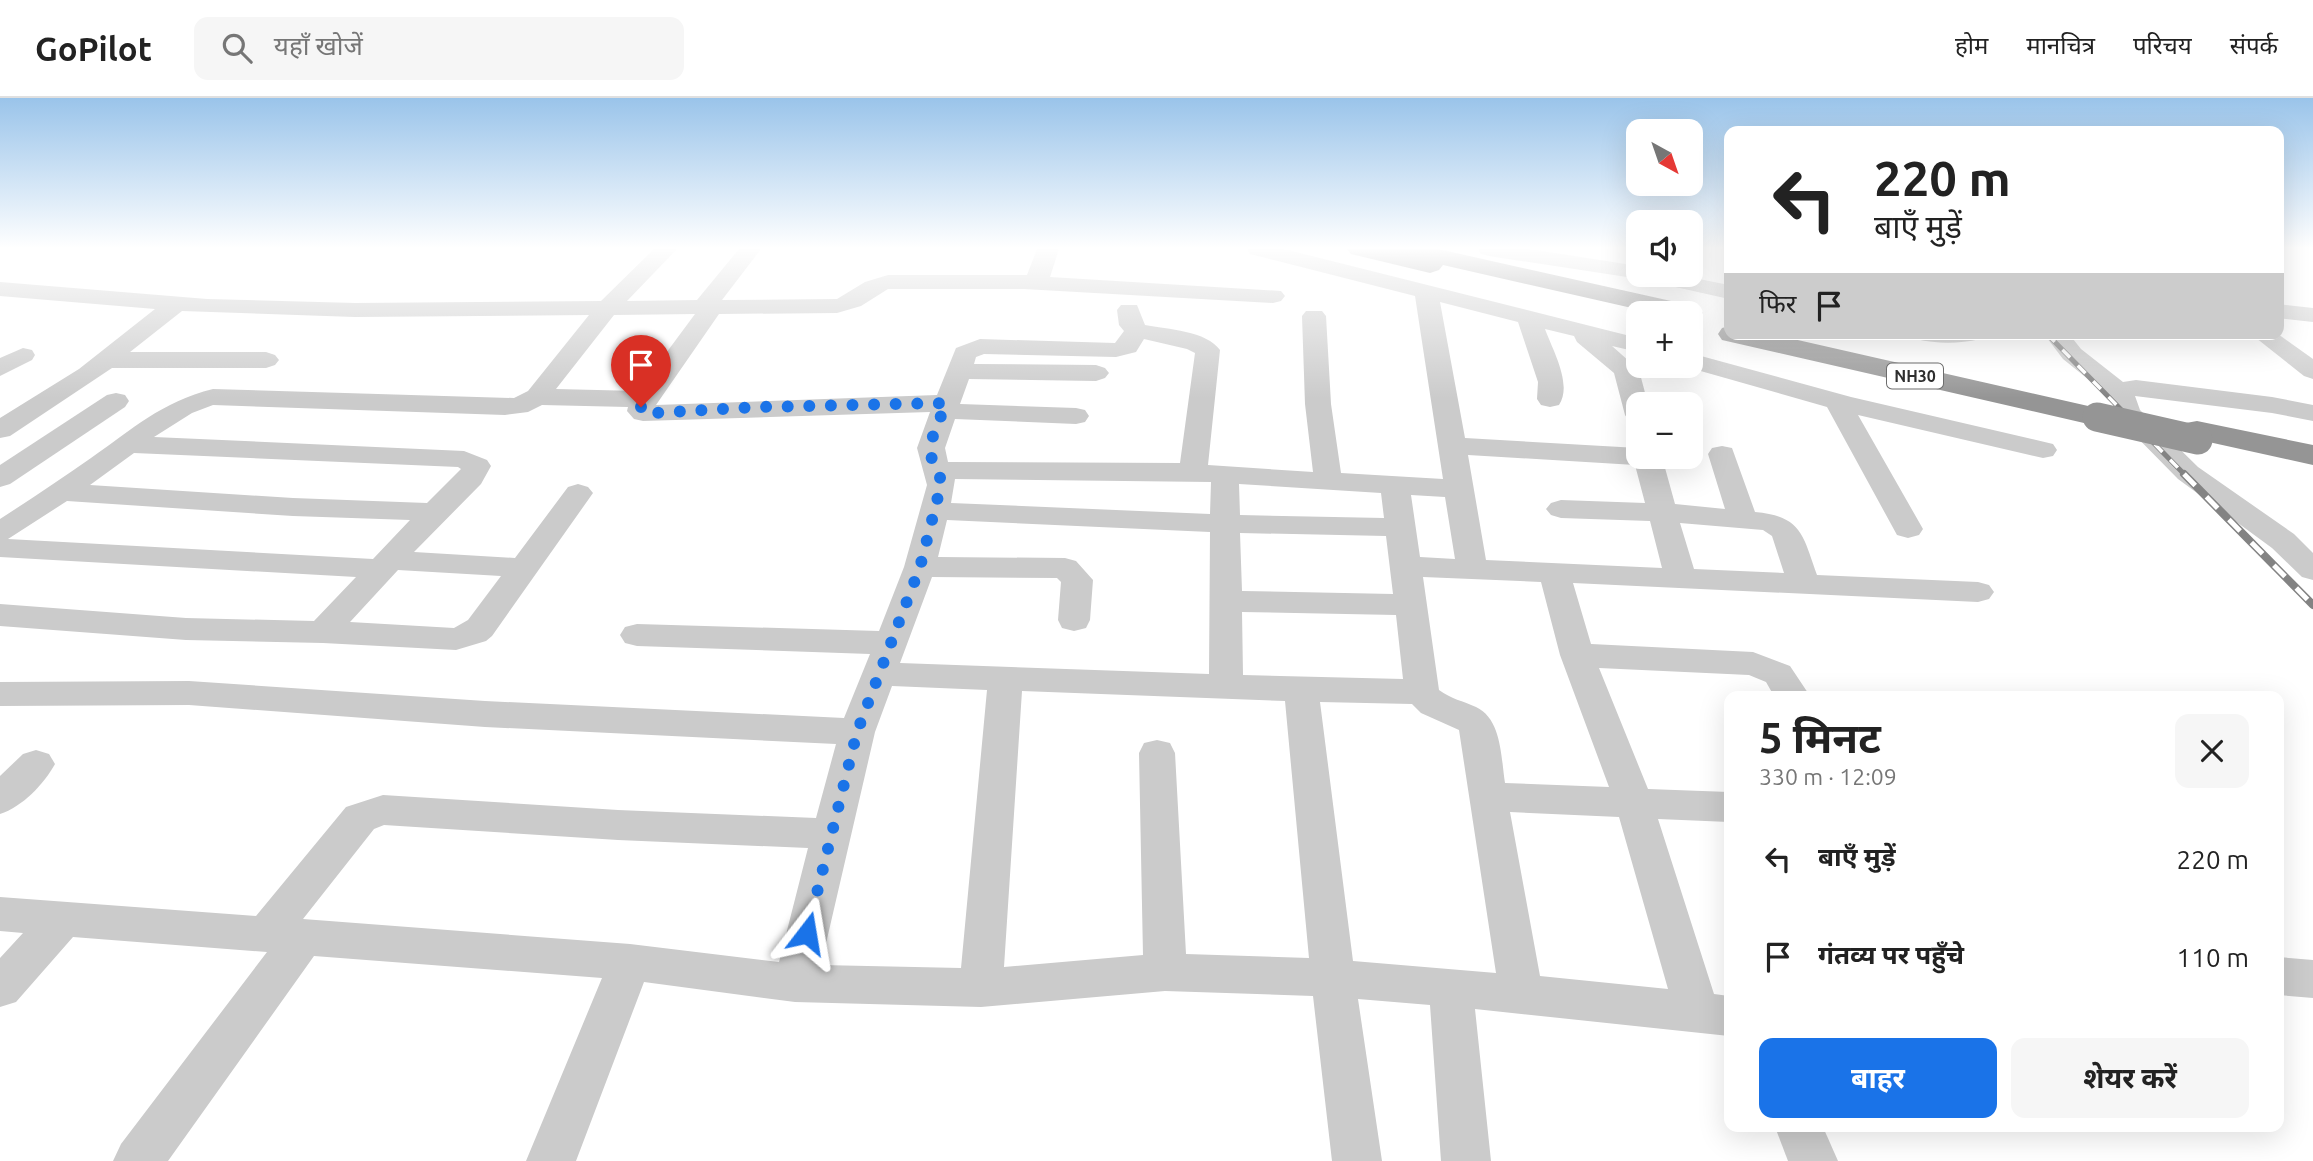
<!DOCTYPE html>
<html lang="hi">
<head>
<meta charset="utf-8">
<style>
	:root { --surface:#fff; --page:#f6f6f6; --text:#222; --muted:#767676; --line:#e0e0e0; --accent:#1a73e8 }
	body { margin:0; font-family:Ubuntu,"Noto Sans Devanagari",sans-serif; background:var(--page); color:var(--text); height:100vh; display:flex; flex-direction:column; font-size:26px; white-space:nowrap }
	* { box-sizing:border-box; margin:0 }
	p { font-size:23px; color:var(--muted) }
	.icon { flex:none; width:38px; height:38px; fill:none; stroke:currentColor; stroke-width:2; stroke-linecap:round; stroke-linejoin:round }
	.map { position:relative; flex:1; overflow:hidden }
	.details { position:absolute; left:1724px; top:593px; width:560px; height:441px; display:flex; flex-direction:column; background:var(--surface); border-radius:14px; box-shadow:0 7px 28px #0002 }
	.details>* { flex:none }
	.top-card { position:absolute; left:1724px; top:28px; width:560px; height:214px; border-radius:14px; box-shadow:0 7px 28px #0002; background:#fff; color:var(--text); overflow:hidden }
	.needle { width:46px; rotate:140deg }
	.fabs { position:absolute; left:1626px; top:21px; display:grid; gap:14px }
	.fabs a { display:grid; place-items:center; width:77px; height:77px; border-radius:14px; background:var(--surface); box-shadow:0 7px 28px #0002; font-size:35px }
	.pin { position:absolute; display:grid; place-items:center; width:60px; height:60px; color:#fff; margin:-72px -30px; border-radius:50% 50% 50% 0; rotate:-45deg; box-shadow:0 0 7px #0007 }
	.pin .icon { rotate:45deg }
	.me { position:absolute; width:77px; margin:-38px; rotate:14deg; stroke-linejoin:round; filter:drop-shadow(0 0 5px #0008) }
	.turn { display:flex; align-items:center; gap:24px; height:147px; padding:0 35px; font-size:32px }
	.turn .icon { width:91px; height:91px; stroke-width:2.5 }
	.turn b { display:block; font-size:49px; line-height:60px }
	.then { display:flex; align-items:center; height:66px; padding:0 35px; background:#0003; gap:14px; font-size:26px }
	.round { display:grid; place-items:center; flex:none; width:74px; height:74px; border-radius:14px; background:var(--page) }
	.head { display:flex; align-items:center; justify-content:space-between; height:119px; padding:0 35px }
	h1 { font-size:42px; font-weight:700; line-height:52px }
	.action { display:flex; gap:14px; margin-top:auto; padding:14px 35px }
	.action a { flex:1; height:80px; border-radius:14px; background:var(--accent); color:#fff; font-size:28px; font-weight:700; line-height:80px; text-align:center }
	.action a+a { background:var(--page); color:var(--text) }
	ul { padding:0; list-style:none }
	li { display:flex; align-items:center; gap:21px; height:98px; padding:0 35px }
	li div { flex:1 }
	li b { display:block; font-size:26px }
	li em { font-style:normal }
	header { display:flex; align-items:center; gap:42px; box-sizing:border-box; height:98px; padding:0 35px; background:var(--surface); border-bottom:2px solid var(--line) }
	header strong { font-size:33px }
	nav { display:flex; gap:38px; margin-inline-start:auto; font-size:24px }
	.search { width:490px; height:63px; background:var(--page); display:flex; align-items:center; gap:18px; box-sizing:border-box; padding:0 24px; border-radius:14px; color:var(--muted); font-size:26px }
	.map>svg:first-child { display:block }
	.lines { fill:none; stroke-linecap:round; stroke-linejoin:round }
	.minor { fill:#cbcbcb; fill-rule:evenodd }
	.highway { fill:#959595; fill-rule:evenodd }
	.rail-far1-casing { stroke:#838383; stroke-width:5 }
	.rail-casing { stroke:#838383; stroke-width:8 }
	.rail-far1 { stroke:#fff; stroke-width:3.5; stroke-dasharray:11; stroke-linecap:butt }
	.rail { stroke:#fff; stroke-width:5; stroke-dasharray:16; stroke-linecap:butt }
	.highway-bridge { stroke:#959595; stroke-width:29 }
	.route { stroke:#1a73e8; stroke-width:12; stroke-dasharray:0 21.6 }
	.labels { text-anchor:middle; stroke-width:7; stroke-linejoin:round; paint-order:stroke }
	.shield { fill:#fff; stroke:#6d6d6d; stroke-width:2 }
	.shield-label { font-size:16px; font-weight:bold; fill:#2e2e2e }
</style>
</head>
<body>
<header>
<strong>GoPilot</strong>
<div class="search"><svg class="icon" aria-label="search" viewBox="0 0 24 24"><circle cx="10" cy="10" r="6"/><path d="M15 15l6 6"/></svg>यहाँ खोजें</div>
<nav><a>होम</a><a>मानचित्र</a><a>परिचय</a><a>संपर्क</a></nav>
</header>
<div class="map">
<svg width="2313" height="1063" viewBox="0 0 2313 1063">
	<rect width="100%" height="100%" fill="#fff"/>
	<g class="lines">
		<g class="minor">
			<path d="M654,151H677L627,203L697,202L739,151H761L722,202L837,201L865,184L888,177H1027L1037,151H1059L1050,179L1281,193L1285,198L1281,203L1273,205L1024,191H888L861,208L837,215L719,216L656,307L937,297L956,250L980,241L1115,245L1124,233L1119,227L1117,212L1121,207H1137L1145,227C1167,231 1207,233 1220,252L1208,367L1313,374L1305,306L1302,218L1306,213H1322L1326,218L1331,306L1341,375L1443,381L1415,198L1250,156L1247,151H1284L1638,240V254L1612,248L1639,272L1648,306H1638V325L1629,323L1625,317L1614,275L1577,244L1574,238L1545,231C1552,251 1573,286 1559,307L1550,309L1541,307L1537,301L1538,284L1518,224L1440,204L1465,340L1638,350V359H1662L1675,406L1725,411L1708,356L1712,350L1722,348L1732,350L1755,414C1802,418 1803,438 1817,477L1978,484L1989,487L1994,494L1989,501L1978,504L1573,485L1591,546L1753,554L1790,568L1810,598H1774L1766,584L1749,577L1599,570L1648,691L1729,694V724L1658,721L1714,896L1729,898V938L1475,911L1491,1063H1441L1430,907L1358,901L1382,1063H1332L1313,898L1165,893L981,909L795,904L644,884L576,1063H526L602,880L314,858L168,1063H113L121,1046L267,854L73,839L16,904L0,909V860L23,835L0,833V799L256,818L346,709L383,697L618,712L816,720L836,646L485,629L189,607L0,608V584L189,583L485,603L844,620L870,556L637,548L625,545L620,537L625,529L637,526L879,533L904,469L927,387L917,350L930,314L643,323L634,321L627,313L628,309L542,307L528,314L505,317L213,307L192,315L154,339L464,353L487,362L491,368L481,386L414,454L515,460L568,389L578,386L588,389L593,395L492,538L486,543L456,552L323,545L186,542L0,528V506L186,520L314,523L356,479L0,459V421C31,401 61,381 91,360C133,331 161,304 213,291L514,300L528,293L589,217L355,219L182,213L130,254H266L275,257L279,262L275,267L266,270H112L10,338L0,340V320L79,271L155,211L0,198V184L207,201L355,205L601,203ZM695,216L638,293L556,291L614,217ZM1144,241L1187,251L1195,255L1180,365L948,364L945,350L955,321L1076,326L1085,324L1089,318L1085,312L1076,310L960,306L969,281L1096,283L1105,280L1109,275L1105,270L1096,267L974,266L976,259L984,256L1116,259L1136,254ZM134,355L458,369L461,371L427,405L293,400L90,387ZM1468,357L1635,367L1645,405L1561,402L1551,405L1546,411L1551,417L1561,420L1650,423L1662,470L1486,462ZM955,381L1211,384L1210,416L951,405ZM1239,386L1381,395L1384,420L1240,417ZM1411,397L1445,399L1455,461L1420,459ZM67,403L293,418L410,422L373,461L8,441ZM947,422L1210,434L1209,576L900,565L932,479L1057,480L1061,484L1058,522L1062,530L1074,533L1086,530L1090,522L1093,482L1076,463L1065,460L938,459ZM1680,425L1763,432L1772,438L1784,475L1694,471ZM1240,435L1386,438L1393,496L1242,493ZM398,472L501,478L468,522L454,530L350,524ZM1423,479L1541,484L1560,557L1609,689L1505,685C1501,660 1502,621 1476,609C1463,603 1451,601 1439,592ZM1242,514L1396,517L1403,581L1243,577ZM892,588L987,592L961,870L821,867L875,634ZM1022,593L1285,603L1309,860L1186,856L1175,655L1170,645L1157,642L1144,645L1139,655L1143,857L1004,869ZM1320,604L1412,606L1421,615L1459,632L1496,875L1353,863ZM1510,714L1619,719L1668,891L1540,878ZM384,727L618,742L808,750L779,864L630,846L303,821L374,731Z"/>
			<polygon points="1478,151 1530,151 1638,168 1638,177 1679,177 1729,187 1729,201 1640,181 1489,158 1481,156"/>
			<polygon points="2278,206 2313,210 2313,224 2278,220"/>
			<path d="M1913,236H1983L1980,241C1959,246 1937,246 1916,241Z"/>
			<polygon points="2044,236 2069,236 2081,251 2123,284 2136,282 2272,299 2313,307 2313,323 2272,315 2135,298 2140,312 2198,369 2294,436 2313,455 2313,482 2302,479 2272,450 2178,381 2119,321 2109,298 2063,261"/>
			<polygon points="2251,236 2278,236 2313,261 2313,281 2304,278"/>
			<polygon points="23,250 32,252 35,257 32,262 0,278 0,260"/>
			<polygon points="1690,255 1851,299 2053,346 2057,352 2053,358 2043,360 1858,317 1923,431 1919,437 1908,440 1897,437 1827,309 1683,268 1690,268"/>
			<polygon points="116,295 125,297 129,303 125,309 10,386 0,389 0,367 107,297"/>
			<path d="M36,652L49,656L55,666C44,686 22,709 0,716V678L23,656Z"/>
			<polygon points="2278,859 2313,862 2313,900 2278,897"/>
			<polygon points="1775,1029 1823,1029 1838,1063 1788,1063"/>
		</g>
		<g class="highway">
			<polygon points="1347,151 1438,151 1689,207 1699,209 1703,215 1699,221 1690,223 1690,215 1654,215 1443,167 1439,172 1430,175 1351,156"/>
			<polygon points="1729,228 1729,236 1771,236 2097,310 2108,312 2113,319 2108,326 2097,328 1722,242 1718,236 1722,230"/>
			<polygon points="2197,323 2313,347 2313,367 2186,339 2181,332 2186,325"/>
		</g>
		<g class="rail-far1-casing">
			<polyline id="rail-far1" points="2047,236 2186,378"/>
		</g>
		<g class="rail-casing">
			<polyline id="rail" points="2184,376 2313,507"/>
		</g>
		<use href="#rail-far1" class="rail-far1"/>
		<use href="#rail" class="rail"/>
		<polyline class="highway-bridge" points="2097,319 2198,342"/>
	</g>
	<linearGradient id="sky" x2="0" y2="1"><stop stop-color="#9ac4ea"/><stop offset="0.5" stop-color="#fff"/><stop offset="1" stop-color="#fff" stop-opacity="0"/></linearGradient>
	<rect width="2313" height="300" fill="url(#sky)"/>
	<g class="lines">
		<path class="route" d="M641,309L643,315H652L760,309L946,305C941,321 926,344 932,361C935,371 941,376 941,387L920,469L857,634L807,835"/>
	</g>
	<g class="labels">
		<rect class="shield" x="1887" y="265.5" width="56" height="25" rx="5"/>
		<g class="shield-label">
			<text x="1915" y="284">NH30</text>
		</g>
	</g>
</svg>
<div class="fabs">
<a><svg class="needle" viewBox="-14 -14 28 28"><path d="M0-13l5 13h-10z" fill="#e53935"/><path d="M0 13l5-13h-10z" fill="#767676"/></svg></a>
<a><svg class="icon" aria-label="sound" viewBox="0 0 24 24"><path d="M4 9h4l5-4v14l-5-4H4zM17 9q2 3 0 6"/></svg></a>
<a>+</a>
<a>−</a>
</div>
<div class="pin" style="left:641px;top:309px;background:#d93025"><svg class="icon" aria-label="arrive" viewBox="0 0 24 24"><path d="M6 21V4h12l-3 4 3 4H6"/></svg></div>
<svg class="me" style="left:807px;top:835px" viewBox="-20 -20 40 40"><path d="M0-17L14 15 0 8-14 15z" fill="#1a73e8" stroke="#fff" stroke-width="4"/></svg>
<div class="top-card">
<div class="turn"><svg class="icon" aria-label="left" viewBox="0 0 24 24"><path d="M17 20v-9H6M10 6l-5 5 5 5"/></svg><div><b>220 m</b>बाएँ मुड़ें</div></div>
<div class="then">फिर<svg class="icon" aria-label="arrive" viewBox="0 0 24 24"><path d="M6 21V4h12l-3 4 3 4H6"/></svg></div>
</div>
<section class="details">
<div class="head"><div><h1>5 मिनट</h1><p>330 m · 12:09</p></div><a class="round"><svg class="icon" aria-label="close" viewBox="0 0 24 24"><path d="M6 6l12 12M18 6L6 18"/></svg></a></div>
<ul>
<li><svg class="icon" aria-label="left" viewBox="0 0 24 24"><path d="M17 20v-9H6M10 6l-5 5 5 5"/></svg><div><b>बाएँ मुड़ें</b></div><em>220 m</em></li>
<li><svg class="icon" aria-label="arrive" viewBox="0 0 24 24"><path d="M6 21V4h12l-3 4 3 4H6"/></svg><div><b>गंतव्य पर पहुँचे</b></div><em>110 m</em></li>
</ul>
<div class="action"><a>बाहर</a><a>शेयर करें</a></div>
</section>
</div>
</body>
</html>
